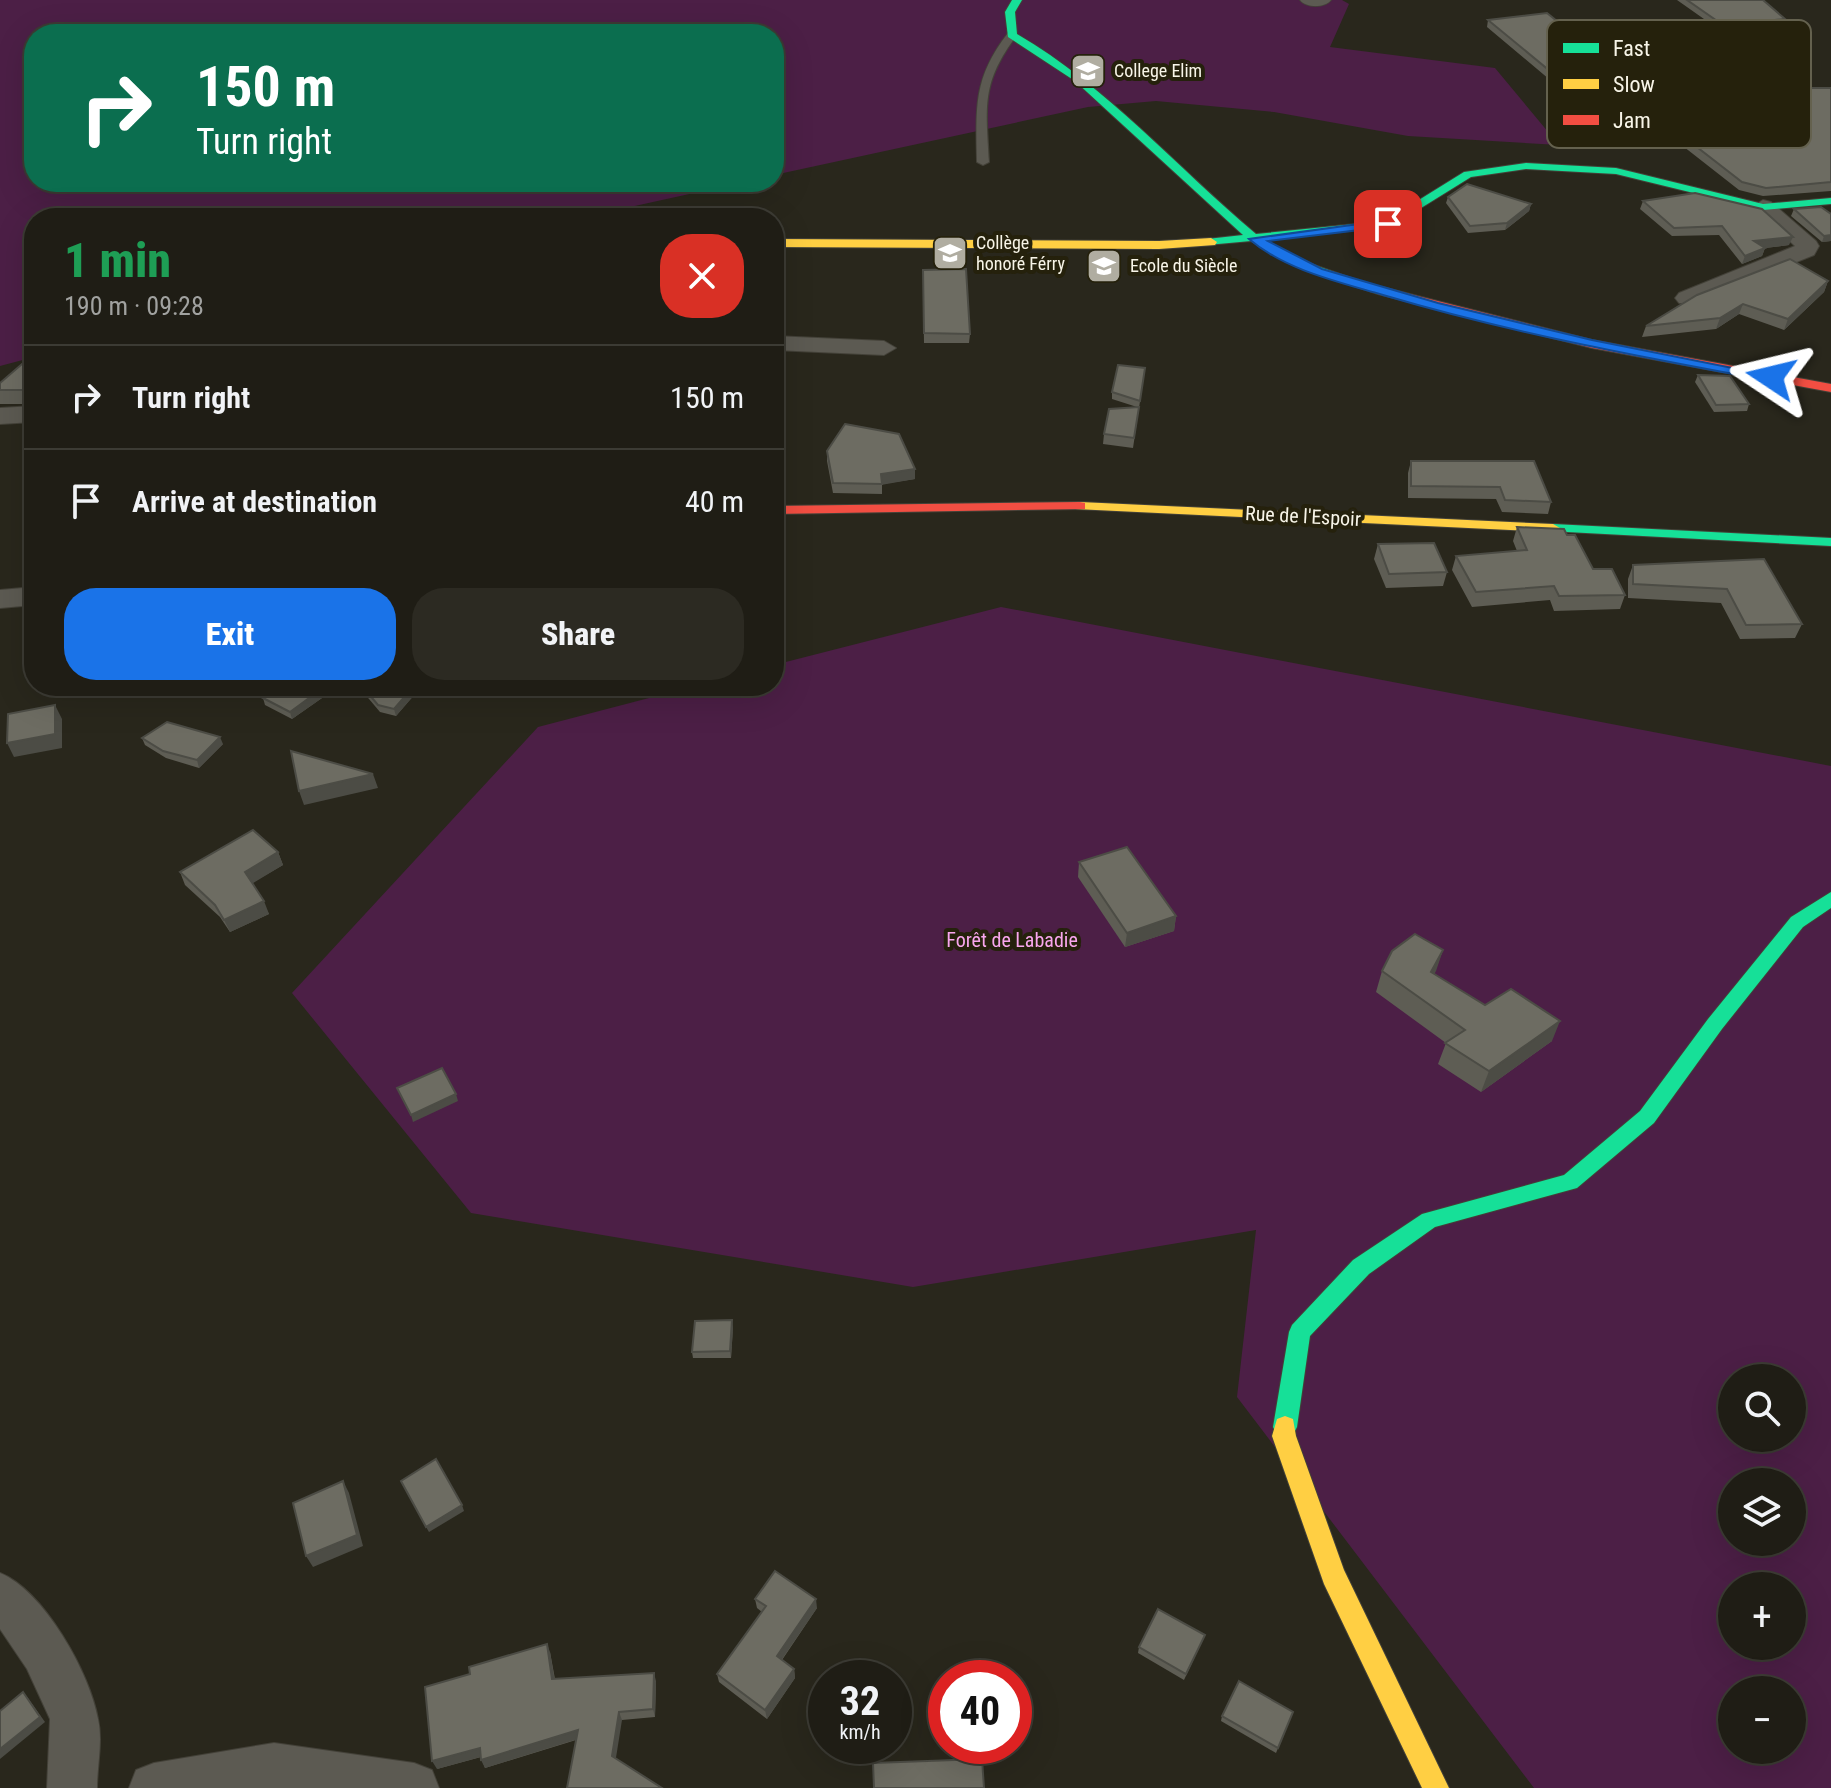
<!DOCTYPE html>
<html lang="en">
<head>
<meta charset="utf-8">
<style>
	:root { --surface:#1f1d15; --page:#2c2a22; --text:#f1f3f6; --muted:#a1a2a0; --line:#3c3b34; --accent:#1a73e8 }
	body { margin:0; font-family:"Roboto Condensed",sans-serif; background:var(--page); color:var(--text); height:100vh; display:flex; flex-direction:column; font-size:30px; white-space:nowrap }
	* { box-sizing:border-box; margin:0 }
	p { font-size:26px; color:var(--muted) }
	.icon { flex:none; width:44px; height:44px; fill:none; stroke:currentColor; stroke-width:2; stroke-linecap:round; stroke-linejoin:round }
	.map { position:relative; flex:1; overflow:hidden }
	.side { position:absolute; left:24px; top:208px; width:760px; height:488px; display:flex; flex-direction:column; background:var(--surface); border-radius:32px; box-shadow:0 8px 32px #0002,0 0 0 2px var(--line) }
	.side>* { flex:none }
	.top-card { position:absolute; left:24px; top:24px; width:760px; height:168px; border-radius:32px; box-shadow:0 8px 32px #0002,0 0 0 2px var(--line); background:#0b6e4f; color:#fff; overflow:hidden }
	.buttons { position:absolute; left:1718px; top:1364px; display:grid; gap:16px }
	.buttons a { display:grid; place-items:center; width:88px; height:88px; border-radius:50%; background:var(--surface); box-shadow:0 8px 32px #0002,0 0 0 2px var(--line); font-size:40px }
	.speed { position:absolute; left:808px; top:1660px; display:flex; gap:16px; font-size:40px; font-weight:700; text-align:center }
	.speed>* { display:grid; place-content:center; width:104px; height:104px; border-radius:50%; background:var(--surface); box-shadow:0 8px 32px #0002,0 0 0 2px var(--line); line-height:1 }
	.speed small { font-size:20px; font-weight:400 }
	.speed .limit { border:12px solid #d22; background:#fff; color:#111 }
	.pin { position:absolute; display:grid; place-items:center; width:68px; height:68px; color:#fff; margin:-34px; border-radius:16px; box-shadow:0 4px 12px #0006 }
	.me { position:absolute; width:88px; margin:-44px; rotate:280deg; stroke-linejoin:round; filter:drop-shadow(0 0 6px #0008) }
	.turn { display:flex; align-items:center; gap:28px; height:168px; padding:0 40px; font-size:36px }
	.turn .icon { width:104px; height:104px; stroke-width:2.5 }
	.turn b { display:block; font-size:56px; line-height:68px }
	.round { display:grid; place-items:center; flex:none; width:84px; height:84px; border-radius:32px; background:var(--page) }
	.head { display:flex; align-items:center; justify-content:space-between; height:136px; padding:0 40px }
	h1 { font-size:48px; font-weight:800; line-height:60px; color:#1e9e55 }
	.action { display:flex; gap:16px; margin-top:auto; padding:16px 40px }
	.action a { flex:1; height:92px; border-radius:32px; background:var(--accent); color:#fff; font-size:32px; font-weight:800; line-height:92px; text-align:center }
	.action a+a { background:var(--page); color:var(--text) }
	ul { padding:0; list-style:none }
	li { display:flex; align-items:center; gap:24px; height:104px; padding:0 40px; border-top:2px solid var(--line) }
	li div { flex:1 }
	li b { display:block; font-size:30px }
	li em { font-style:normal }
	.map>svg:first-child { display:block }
	.green { fill:#4c1f46; fill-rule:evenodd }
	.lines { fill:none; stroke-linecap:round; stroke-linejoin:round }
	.lane-casing { stroke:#434138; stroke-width:2 }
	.street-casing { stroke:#434138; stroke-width:2 }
	.fast-casing { stroke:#434138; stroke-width:2 }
	.slow-casing { stroke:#434138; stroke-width:2 }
	.jam-casing { stroke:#434138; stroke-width:2 }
	.lane { fill:#5c5a52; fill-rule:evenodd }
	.street { fill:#5c5a52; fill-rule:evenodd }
	.fast { fill:#16e098; fill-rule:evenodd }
	.slow { fill:#ffcf43; fill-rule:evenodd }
	.jam { fill:#f24e42; fill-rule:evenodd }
	.wall { fill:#5e5d54 }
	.shaded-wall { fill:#4c4c45 }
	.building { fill:#6d6c62; stroke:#4c4c45; stroke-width:2 }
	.route { fill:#1a73e8; stroke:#114b97; stroke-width:2 }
	.labels { text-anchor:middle; stroke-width:8; stroke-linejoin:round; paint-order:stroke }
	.far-poi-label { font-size:18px; fill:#f8f5e8; stroke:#25210c; text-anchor:start }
	.street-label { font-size:20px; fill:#f8f5e8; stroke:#25210c }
	.park-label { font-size:20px; fill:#f9a6ee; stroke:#25210c }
	.key { fill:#25210c; stroke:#64614e; stroke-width:2 }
	.key-label { font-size:22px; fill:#f8f5e8 }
</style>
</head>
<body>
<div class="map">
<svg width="1831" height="1788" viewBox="0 0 1831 1788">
	<rect width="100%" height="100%" fill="#29271c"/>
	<g class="green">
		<polygon points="0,0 1342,0 1349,4 1330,47 1495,68 1559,145 1408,136 1274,112 1156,101 1088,107 774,175 774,34 34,34 34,182 744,182 580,218 34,218 34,357 0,366"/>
		<path d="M1001,607L1831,766V1788H1534L1237,1397L1256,1230L913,1287L471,1213L292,993L538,727L695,686H774V665ZM1732,1378H1792V1438H1732ZM1732,1482H1792V1542H1732ZM1732,1586H1792V1646H1732ZM1732,1690H1792V1750H1732Z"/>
	</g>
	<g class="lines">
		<g class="lane-casing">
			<path id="lane" d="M1008,33L1017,35C981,83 986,105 989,162L983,165L977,162C976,107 973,78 1008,33Z"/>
		</g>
		<g class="street-casing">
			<g id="street">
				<path d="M1300,0H1331C1325,8 1306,8 1300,0Z"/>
				<polygon points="1763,200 1771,202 1816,241 1819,246 1814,255 1695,303 1679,303 1675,298 1679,293 1795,246 1752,207"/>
				<polygon points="774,336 884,341 896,348 884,355 774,350"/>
				<polygon points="34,406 34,422 0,424 0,408"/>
				<polygon points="34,587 34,605 0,608 0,590"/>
				<path d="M0,1573C44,1591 90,1673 98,1719C103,1741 97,1766 97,1788H47L50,1719L27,1669L0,1629Z"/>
				<polygon points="274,1743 414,1763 432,1770 439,1788 129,1788 136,1770 154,1763"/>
			</g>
		</g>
		<g class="fast-casing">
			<g id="fast">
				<path d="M1012,0H1022L1015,12L1017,34C1108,87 1176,167 1256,234L1385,221L1464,172L1526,163L1616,168L1763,204L1831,198V204L1763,210L1616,174L1526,169L1471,177L1392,226L1265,240L1303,261L1388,291L1378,294L1295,266L1251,241L1207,245V239L1243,235L1075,81L1008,37L1005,12Z"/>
				<polygon points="1553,524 1831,538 1831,546 1548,531 1548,525"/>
				<polygon points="1831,892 1831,908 1803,927 1722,1029 1654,1123 1577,1188 1435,1227 1369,1274 1310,1336 1297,1427 1293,1435 1285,1438 1277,1435 1273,1427 1289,1332 1292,1325 1353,1260 1422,1214 1564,1175 1640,1111 1708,1019 1791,917"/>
			</g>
		</g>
		<g class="slow-casing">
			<g id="slow">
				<polygon points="1211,238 1217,242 1215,245 1159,249 774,247 774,239 1159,241"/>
				<polygon points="1080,502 1553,524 1560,528 1553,532 1075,509 1075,503"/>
				<polygon points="1285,1416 1293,1419 1296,1436 1344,1570 1449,1788 1422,1788 1324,1584 1272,1436 1277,1419"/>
			</g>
		</g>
		<g class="jam-casing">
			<g id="jam">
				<polygon points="1382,287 1592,340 1831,384 1831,392 1592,348 1378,294 1376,291"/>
				<polygon points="1080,502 1085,503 1085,509 774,514 774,506"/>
			</g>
		</g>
		<use href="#lane" class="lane"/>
		<use href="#street" class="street"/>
		<use href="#fast" class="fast"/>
		<use href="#slow" class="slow"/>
		<use href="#jam" class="jam"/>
	</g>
	<g class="wall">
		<polygon points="1677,0 1763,0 1785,19 1783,25 1770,26 1771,27 1769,33 1731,38"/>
		<polygon points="1488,20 1568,30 1693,87 1831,88 1831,191 1763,196 1739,190 1642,114 1594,117 1487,27"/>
		<polygon points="1448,197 1531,204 1529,211 1505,230 1468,233 1446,203"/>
		<polygon points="1643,201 1789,245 1765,248 1762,256 1742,264 1719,235 1672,236 1640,209"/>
		<polygon points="1794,209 1831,241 1822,242 1791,216"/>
		<polygon points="923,270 970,334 969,343 924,343"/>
		<polygon points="1828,281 1824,292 1784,330 1739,314 1716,329 1642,337 1646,326"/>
		<polygon points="34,366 34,404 0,404 0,390"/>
		<polygon points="1145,368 1133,448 1103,444 1104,434 1137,407 1112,399 1112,392"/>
		<polygon points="1698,375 1749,404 1747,411 1714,412 1695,382"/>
		<polygon points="827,451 915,479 882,484 882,494 833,493 827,461"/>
		<polygon points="1411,461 1551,502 1548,514 1502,512 1496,499 1408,498 1408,473"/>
		<polygon points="1517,527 1567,535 1593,569 1625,595 1620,609 1554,611 1550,600 1472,607 1452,570 1456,556 1517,551 1513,541"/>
		<polygon points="1378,544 1447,572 1443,586 1386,588 1374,559"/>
		<polygon points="1764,559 1802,624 1795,638 1740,639 1721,603 1628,598 1628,579 1633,565"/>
		<polygon points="358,686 408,686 415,694 396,716 380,712"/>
		<polygon points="263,698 322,698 292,719 265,705"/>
		<polygon points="142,738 223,744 199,768 166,758 145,745"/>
		<polygon points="278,852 283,865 252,883 269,914 230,932 220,917 185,885 180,872"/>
		<polygon points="1079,862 1176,916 1174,931 1125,947 1078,877"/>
		<polygon points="1443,950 1434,974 1485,1005 1552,1041 1481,1092 1438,1064 1446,1043 1376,992 1382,971"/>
		<polygon points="733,1327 731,1358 693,1358 692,1352"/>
		<polygon points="755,1599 817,1608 782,1660 794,1669 795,1678 767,1719 719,1682 717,1674 762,1612 757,1608"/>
		<polygon points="1205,1635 1184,1680 1138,1653 1139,1647"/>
		<polygon points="550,1652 555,1679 656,1681 655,1717 622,1720 576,1740 485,1768 481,1757 437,1769"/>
		<polygon points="1293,1712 1276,1753 1221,1721 1222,1716"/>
	</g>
	<g class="shaded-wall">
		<polygon points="1785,19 1783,25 1761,27 1763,21"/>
		<polygon points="1771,27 1769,33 1731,38 1733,32"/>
		<polygon points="1531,204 1529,211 1505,230 1507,223"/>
		<polygon points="1831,235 1831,241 1822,242 1824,236"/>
		<polygon points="1793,237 1789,245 1765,248 1762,256 1742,264 1745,256 1754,241"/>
		<polygon points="1828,281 1824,292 1784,330 1788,319"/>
		<polygon points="1743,304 1739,314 1716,329 1720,318"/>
		<polygon points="915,469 915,479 881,485 881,474"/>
		<polygon points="413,687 415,694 396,716 394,709"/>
		<polygon points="320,690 322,698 292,719 290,712"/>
		<polygon points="55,705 62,719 62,748 14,757 7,743"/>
		<polygon points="220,737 223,744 199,768 197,760"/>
		<polygon points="373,774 378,788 304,805 299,791"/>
		<polygon points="278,852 283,865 250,885 245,872"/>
		<polygon points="264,901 269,914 230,932 224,920"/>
		<polygon points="1176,916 1174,931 1125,947 1127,933"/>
		<polygon points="1443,950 1436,971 1424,993 1431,972"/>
		<polygon points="1560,1021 1552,1041 1481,1092 1489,1071"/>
		<polygon points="456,1094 458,1101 413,1122 411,1115"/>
		<polygon points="732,1320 733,1327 731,1358 730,1351"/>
		<polygon points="343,1481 349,1493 363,1546 313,1567 306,1556"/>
		<polygon points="462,1505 464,1511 429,1532 426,1527"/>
		<polygon points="816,1599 817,1608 778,1665 777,1656"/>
		<polygon points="547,1644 550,1652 556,1688 552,1679"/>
		<polygon points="794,1669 795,1678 767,1719 765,1710"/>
		<polygon points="654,1673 656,1681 655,1717 653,1709"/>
		<polygon points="23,1692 28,1698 45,1722 0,1759 0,1749"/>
		<polygon points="619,1712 622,1720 615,1764 612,1756"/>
		<polygon points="578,1730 581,1738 485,1768 481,1760"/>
		<polygon points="480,1748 484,1756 437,1769 432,1761"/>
	</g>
	<g class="building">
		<polygon points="1687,0 1763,0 1785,19 1763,21 1771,27 1733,32"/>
		<polygon points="1547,13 1568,30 1606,26 1693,87 1756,60 1794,88 1831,88 1831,182 1766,188 1742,182 1644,106 1596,109 1488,20"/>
		<polygon points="1467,184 1531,204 1507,223 1470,226 1448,197"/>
		<polygon points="1695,193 1762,209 1793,237 1754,241 1765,248 1745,256 1722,226 1674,228 1643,201"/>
		<polygon points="1821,207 1831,214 1831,235 1824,236 1794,209"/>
		<polygon points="1790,259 1828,281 1788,319 1743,304 1720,318 1646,326 1697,295"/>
		<polygon points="966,269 970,334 924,333 923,270"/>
		<polygon points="22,364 34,366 34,387 31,390 0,390 0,383"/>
		<polygon points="1118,365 1145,368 1140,401 1112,392"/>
		<polygon points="1698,375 1730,376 1749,404 1716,405"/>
		<polygon points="1139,407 1134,438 1104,434 1109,409"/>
		<polygon points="845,424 899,434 915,469 881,474 882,484 833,483 827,451"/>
		<polygon points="1411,461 1534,461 1551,502 1505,500 1500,487 1411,486"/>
		<polygon points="1517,527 1564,529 1567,535 1575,535 1593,569 1612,569 1625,595 1559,596 1554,586 1476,592 1456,556 1527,550"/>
		<polygon points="1434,543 1447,572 1389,574 1378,544"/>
		<polygon points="1764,559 1802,624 1746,625 1727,589 1633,584 1633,565"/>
		<polygon points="280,686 309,686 320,690 290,712 263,698"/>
		<polygon points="362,686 408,686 413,687 394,709 378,705"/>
		<polygon points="55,705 55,734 7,743 8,714"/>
		<polygon points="167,722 220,737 197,760 163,751 142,738"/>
		<polygon points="291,751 373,774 299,791"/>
		<polygon points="253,830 278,852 245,872 264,901 224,920 215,905 180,872"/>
		<polygon points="1127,847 1176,916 1127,933 1079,862"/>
		<polygon points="1415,934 1443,950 1431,972 1485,1005 1511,989 1560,1021 1489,1071 1445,1043 1465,1030 1382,971 1392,951"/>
		<polygon points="442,1068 456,1094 411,1115 397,1088"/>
		<polygon points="732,1320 730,1351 692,1352 695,1321"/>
		<polygon points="436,1459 462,1505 426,1527 401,1481"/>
		<polygon points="343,1481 357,1535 306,1556 293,1503"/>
		<polygon points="775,1571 816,1599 777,1656 794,1669 765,1710 717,1674 766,1606 755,1599"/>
		<polygon points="1158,1609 1205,1635 1186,1674 1139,1647"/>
		<polygon points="547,1644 552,1679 654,1673 653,1709 619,1712 612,1756 662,1788 567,1788 578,1730 481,1760 480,1748 432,1761 425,1687 470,1674 469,1667"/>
		<polygon points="1239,1681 1293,1712 1278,1748 1222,1716"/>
		<polygon points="23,1692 40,1717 0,1749 0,1711"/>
		<polygon points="982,1759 984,1788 874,1788 873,1763"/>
	</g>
	<path class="route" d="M1388,220L1393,221V226L1268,241L1322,269L1438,303L1592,340L1778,377L1771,381C1641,357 1511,333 1383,295C1339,282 1285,270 1249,239Z"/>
	<defs>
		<g id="university-square" transform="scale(1.8)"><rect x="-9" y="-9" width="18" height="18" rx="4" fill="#b0ada1" stroke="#25210c"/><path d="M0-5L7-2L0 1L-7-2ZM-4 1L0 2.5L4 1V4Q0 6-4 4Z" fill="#fff"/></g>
		<g id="school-square" transform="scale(1.8)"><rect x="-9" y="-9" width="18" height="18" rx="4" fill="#b0ada1" stroke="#25210c"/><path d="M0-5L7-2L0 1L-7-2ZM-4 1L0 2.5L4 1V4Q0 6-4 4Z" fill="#fff"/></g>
	</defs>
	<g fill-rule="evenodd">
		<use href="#university-square" x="1088" y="71"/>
		<use href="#school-square" x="950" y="253"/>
		<use href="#school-square" x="1104" y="266"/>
	</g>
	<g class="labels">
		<g class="far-poi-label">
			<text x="1114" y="77">College Elim</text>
			<text x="976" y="249">Collège<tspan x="976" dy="21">honoré Férry</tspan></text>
			<text x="1130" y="272">Ecole du Siècle</text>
		</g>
		<g class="street-label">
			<text transform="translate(1303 516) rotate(3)" y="7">Rue de l'Espoir</text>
		</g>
		<g class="park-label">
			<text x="1012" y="947">Forêt de Labadie</text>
		</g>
	</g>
	<rect x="1547" y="20" width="264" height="128" rx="12" class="key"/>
	<rect x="1563" y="43" width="36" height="10" fill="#16e098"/>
	<rect x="1563" y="79" width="36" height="10" fill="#ffcf43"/>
	<rect x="1563" y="115" width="36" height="10" fill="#f24e42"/>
	<g class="key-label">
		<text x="1613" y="56">Fast</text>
		<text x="1613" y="92">Slow</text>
		<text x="1613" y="128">Jam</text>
	</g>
</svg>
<div class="buttons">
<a><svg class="icon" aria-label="search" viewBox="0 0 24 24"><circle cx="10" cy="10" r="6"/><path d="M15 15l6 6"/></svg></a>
<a><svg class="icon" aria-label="layers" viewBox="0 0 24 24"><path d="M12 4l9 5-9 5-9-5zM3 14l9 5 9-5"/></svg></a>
<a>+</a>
<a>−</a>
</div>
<div class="speed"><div>32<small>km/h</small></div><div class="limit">40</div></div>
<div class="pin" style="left:1388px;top:224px;background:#d93025"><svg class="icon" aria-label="arrive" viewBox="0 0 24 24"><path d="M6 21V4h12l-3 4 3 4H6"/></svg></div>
<svg class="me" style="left:1771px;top:377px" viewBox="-20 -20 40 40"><path d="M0-17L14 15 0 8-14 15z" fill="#1a73e8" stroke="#fff" stroke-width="4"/></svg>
<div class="top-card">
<div class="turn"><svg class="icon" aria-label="right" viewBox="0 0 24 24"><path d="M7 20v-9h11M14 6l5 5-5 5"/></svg><div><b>150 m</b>Turn right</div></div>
</div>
<section class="side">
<div class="head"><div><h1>1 min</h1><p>190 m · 09:28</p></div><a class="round" style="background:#d93025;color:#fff"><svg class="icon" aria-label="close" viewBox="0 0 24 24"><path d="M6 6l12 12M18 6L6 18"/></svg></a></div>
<ul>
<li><svg class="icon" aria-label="right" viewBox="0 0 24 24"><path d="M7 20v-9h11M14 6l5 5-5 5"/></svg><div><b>Turn right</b></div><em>150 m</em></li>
<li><svg class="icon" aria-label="arrive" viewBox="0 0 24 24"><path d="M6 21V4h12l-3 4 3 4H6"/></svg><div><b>Arrive at destination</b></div><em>40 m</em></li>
</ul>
<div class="action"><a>Exit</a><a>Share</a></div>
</section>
</div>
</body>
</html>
